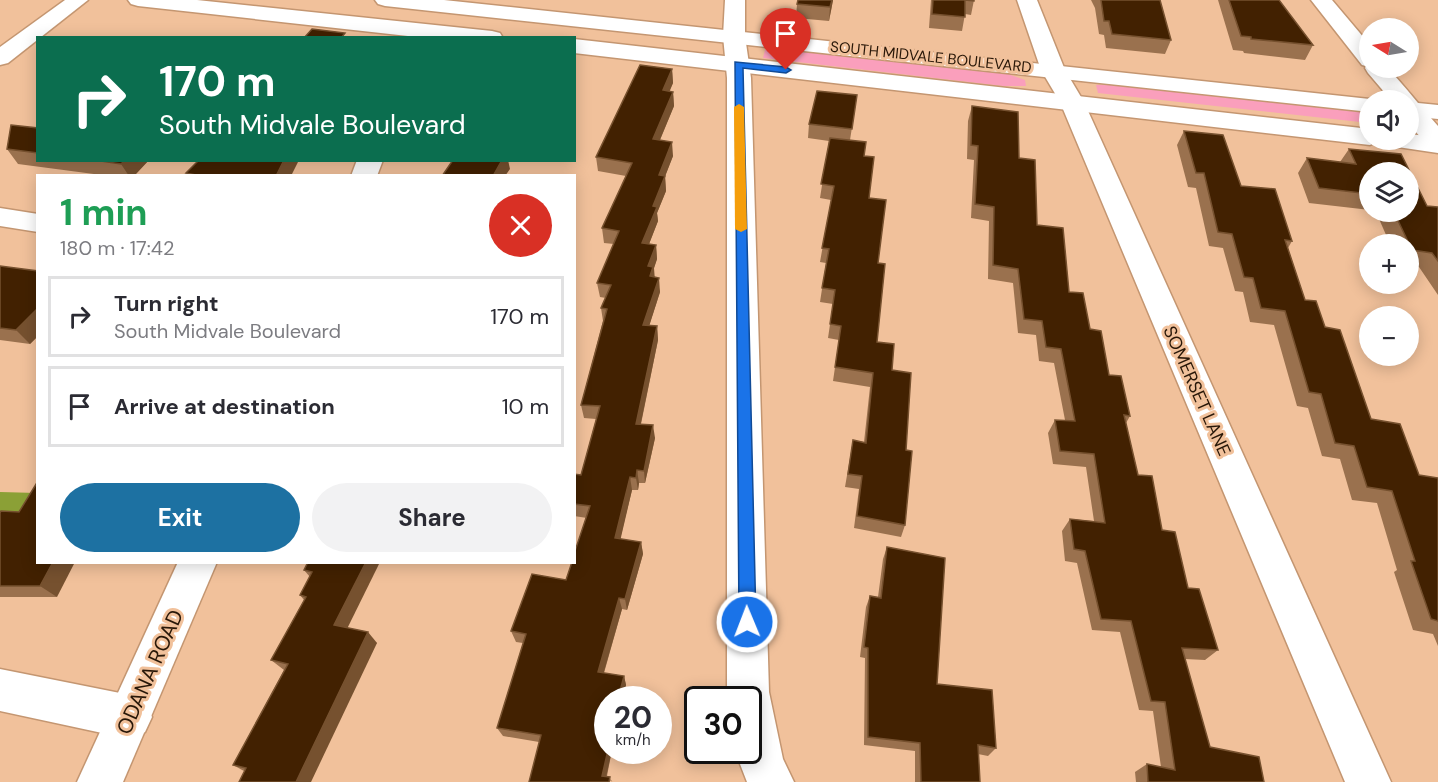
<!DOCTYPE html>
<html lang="en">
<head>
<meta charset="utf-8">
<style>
	:root { --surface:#fff; --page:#f2f2f3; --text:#2b2b33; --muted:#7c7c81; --line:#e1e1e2; --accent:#1d71a2 }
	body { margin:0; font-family:"DM Sans",sans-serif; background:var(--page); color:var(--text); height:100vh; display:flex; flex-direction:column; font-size:22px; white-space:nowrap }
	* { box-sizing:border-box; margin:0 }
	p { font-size:20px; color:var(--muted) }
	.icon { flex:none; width:33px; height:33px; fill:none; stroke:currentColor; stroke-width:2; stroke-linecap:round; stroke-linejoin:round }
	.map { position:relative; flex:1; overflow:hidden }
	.drawer { position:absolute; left:36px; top:174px; width:540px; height:390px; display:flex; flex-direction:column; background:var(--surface); border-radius:0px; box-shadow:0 3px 15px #0003 }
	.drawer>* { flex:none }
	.guide { position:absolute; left:36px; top:36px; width:540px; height:126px; border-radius:0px; box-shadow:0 3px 15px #0003; background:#0b6e4f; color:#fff; overflow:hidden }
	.needle { width:39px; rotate:281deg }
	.controls { position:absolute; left:1359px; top:18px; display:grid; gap:12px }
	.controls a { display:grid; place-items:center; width:60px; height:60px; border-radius:50%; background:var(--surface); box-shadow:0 3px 15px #0003; font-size:30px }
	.speed { position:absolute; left:594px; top:686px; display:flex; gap:12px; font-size:30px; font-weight:700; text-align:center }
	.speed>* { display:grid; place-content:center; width:78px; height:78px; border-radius:50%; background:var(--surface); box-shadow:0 3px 15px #0003; line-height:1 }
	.speed small { font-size:15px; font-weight:400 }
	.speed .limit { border:3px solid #111; border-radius:9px; background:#fff; color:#111 }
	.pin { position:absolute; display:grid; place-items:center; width:51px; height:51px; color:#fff; margin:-62px -26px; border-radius:50% 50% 50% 0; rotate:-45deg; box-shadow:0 0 6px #0007 }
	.pin .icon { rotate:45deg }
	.me { position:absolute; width:66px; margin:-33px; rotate:359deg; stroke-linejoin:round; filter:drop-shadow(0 0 4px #0008) }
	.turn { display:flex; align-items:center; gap:21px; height:126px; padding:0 24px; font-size:27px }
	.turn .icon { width:78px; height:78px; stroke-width:2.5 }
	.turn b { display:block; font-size:42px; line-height:51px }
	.round { display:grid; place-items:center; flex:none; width:63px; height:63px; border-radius:32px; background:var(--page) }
	.overview { display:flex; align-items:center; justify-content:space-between; height:102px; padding:0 24px }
	h1 { font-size:36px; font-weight:700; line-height:45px; color:#1e9e55 }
	.primary-button { display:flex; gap:12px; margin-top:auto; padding:12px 24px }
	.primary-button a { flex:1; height:69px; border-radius:36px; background:var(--accent); color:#fff; font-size:24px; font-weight:700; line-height:69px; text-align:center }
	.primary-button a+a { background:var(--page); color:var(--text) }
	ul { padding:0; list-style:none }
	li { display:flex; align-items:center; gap:18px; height:81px; margin:0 12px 9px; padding:0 12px; border:3px solid var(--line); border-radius:0px }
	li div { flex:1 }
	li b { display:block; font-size:22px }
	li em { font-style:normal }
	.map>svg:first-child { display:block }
	.green { fill:#fa9fbc }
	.water { fill:#8ba036 }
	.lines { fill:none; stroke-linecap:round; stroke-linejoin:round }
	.street-casing { stroke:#c49671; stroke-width:3 }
	.secondary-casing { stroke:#c49671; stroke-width:3 }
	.street { fill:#fff; fill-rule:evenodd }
	.secondary { fill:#fff; fill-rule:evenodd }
	.wall { fill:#9a714e }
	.shaded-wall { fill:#76512f }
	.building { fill:#422101; stroke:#76512f; stroke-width:1.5 }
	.route { fill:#1a73e8; stroke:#114b97; stroke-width:1.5 }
	.slow { fill:#f59e0b }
	.labels { text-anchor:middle; stroke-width:6; stroke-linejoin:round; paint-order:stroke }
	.far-street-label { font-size:15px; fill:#281708; stroke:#f1c19b }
	.street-label { font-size:18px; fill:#281708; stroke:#f1c19b }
	.near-street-label { font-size:21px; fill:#281708; stroke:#f1c19b }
</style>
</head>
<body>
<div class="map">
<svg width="1438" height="782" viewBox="0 0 1438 782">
	<rect width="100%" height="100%" fill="#f1c19b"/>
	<g class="green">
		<polygon points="783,49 1005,73 1025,80 1026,86 1003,86 763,58 765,50"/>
		<polygon points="1114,84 1358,110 1369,114 1369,123 1098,93 1096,85"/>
	</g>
	<polygon class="water" points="0,492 37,493 37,508 0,518"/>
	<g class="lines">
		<g class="street-casing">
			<g id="street">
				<polygon points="65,0 88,0 8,63 0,65 0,47"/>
				<polygon points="725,0 745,0 745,36 751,78 769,692 783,759 794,782 747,782 740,764 737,750 748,750 748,699 728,699 727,692 727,78 723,36"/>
				<polygon points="1017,0 1037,0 1065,70 1084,102 1391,782 1345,782 1060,102 1041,70"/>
				<path d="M1311,0H1332L1370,45V68H1388C1406,88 1420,106 1438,126V150L1429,147L1408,123V100H1391L1368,73L1365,68L1366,66L1362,65Z"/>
				<polygon points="0,208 38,214 38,232 0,226"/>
				<polygon points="0,669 130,695 145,702 152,717 145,732 130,739 0,711"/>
			</g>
		</g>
		<g class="secondary-casing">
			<g id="secondary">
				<polygon points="128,0 197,0 492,31 500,33 503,38 426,38 138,6 131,4"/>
				<polygon points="375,0 444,0 1379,100 1370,100 1370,112 385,6 378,4"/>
				<polygon points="574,39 1370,129 1370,140 1408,140 1408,134 1438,137 1438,153 1384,145 1380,140 1370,145 574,53"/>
				<polygon points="1408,102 1438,105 1438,119 1408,116"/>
				<polygon points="357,160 383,160 377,176 351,176"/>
				<polygon points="178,562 217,562 123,782 77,782"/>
			</g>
		</g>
		<use href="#street" class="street"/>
		<use href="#secondary" class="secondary"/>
	</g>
	<g class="wall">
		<polygon points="833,0 829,21 796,18 797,4"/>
		<polygon points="931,0 974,0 971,15 965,14 962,31 929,28"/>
		<polygon points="1091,0 1160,0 1171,40 1165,54 1106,48 1104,35 1099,34 1095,8"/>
		<polygon points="1218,0 1279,0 1313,45 1305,60 1244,53 1243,51 1233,50"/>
		<polygon points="672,69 673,83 669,91 673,92 674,106 660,140 673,156 665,176 666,191 657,213 658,221 649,244 656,245 657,259 654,268 654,277 660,292 649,326 657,326 658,340 641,424 655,438 645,483 639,483 638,490 632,490 620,539 641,542 643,554 627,610 622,609 604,673 624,676 626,685 623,699 608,699 612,750 607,776 613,782 539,742 503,736 497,728 523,643 516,642 511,631 566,580 587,518 574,516 574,474 581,475 596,419 584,418 581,405 603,321 601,308 606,298 600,297 597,283 614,244 604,243 602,228 626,176 598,171 596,157"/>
		<polygon points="857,95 850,140 864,156 878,263 877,342 892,370 906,450 905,525 901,537 854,528 859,489 845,487 853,440 864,442 870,387 833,381 839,340 828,338 833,304 820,302 826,263 820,262 831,200 820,198 829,141 808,138 809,124"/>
		<polygon points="972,106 1019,158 1037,225 1069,292 1090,329 1109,375 1130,416 1126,423 1138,475 1188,588 1218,650 1205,660 1185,659 1210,747 1264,782 1136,782 1135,772 1147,764 1161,767 1153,711 1139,710 1120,632 1092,630 1077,563 1065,561 1062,531 1070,519 1094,521 1086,467 1053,464 1048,433 1055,420 1065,420 1054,363 1039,361 1036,335 1018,333 1013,283 988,279 989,221 971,218 974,160 967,159 968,121"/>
		<polygon points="38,128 38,160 149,160 134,176 109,176 18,164 7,149"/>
		<polygon points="1184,131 1241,186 1292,241 1288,248 1305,300 1325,327 1371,419 1419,475 1438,478 1438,646 1433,634 1413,630 1394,572 1397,570 1377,503 1352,500 1340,459 1322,456 1308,408 1297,406 1274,325 1250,322 1243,292 1235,291 1223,248 1209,246 1196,188 1188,187 1177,145"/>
		<polygon points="1349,149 1427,206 1438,207 1438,295 1419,267 1408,266 1408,244 1390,244 1376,212 1408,212 1370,172 1370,210 1309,203 1298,173 1307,158 1340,162"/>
		<polygon points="0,266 38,271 38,336 30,344 0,340"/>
		<polygon points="0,513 57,597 0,597"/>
		<polygon points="887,547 937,684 996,748 988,756 978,754 980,782 915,782 915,751 864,745 865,658 860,657 866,607 870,596 878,597 883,559"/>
		<polygon points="308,562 347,628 377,643 244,771 233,765 284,670 271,660 304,600 300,595 310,577 304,570"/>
	</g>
	<g class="shaded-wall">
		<polygon points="832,0 833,0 829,21 830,7"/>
		<polygon points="672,69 673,83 664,105 663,90"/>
		<polygon points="673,92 674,106 654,154 653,139"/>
		<polygon points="672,142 673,156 661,187 665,176 666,191 657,213 658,221 644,257 642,243 653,206 659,175"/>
		<polygon points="125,160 149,160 134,176 129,176 121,164"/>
		<polygon points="284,160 299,160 291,176 276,176"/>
		<polygon points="502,160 508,160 510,169 505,176 493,176"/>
		<polygon points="656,245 657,259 654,268 655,281 649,281 648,266"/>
		<polygon points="659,278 660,292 645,339 643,325"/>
		<polygon points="38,308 38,336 30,344 16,330"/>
		<polygon points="657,326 658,340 638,437 636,424"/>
		<polygon points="653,425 655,438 645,483 644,471"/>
		<polygon points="637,470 639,483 638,490 636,478"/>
		<polygon points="630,477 632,490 618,550 615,538"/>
		<polygon points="641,542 643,554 627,610 625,599"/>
		<polygon points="53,562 75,562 57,597 40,586"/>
		<polygon points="366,562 380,562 344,635 334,625"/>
		<polygon points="619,598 622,609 601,682 598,672"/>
		<polygon points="368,632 377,643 311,782 296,782"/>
		<polygon points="624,676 626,685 623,699 618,699"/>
		<polygon points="608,750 612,750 605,782 602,776"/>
	</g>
	<g class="building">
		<polygon points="798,0 832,0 830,7 797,4"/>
		<polygon points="933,0 974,0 974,1 965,0 965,17 932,14"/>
		<polygon points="1101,0 1160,0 1171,40 1112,34 1109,21 1104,21"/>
		<polygon points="1229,0 1279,0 1313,45 1251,39 1251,37 1241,36"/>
		<polygon points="312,29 345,33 341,38 304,38"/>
		<polygon points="640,65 672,69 663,90 673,92 653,139 672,142 659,175 665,176 653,206 657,207 642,243 656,245 648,266 653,267 650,276 659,278 643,325 657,326 636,424 653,425 644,471 637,470 636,478 630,477 615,538 641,542 625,599 619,598 598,672 624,676 618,699 608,699 608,750 602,776 610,777 609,782 529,782 541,735 497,728 526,634 511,631 532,574 566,580 572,562 574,562 574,554 590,506 574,504 574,474 581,475 600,406 581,405 607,309 601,308 611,285 597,283 619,231 602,228 632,163 596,157"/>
		<polygon points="817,91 857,95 852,129 809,124"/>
		<polygon points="972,106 1018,112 1019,158 1035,160 1037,225 1063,228 1069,292 1083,293 1090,329 1101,331 1109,375 1121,376 1130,416 1124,415 1138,475 1152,476 1162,530 1175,532 1188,588 1199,589 1218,650 1182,648 1210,747 1259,757 1264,782 1148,782 1147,764 1175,770 1165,702 1151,701 1131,621 1101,619 1085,551 1074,549 1070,519 1105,523 1094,454 1060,451 1055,420 1075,421 1061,349 1046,347 1042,321 1024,319 1018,269 993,265 994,207 975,204 978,146 971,145"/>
		<polygon points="11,125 38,128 38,153 7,149"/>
		<polygon points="1184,131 1223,135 1241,186 1275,189 1292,241 1285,240 1305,300 1316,301 1325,327 1340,330 1371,419 1400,424 1419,475 1438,478 1438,621 1431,619 1411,561 1415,561 1392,491 1367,487 1354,446 1335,443 1321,394 1309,392 1285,311 1261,308 1253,278 1244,277 1232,234 1218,232 1204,173 1196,173"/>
		<polygon points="830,138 866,142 864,156 874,157 869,198 886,200 878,263 885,264 877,342 894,344 892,370 911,373 906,450 912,451 905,525 857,516 862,476 848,474 853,440 866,443 873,373 835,367 841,326 830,324 835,290 822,288 829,249 822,248 834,186 821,184"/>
		<polygon points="1349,149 1401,154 1427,206 1438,207 1438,261 1432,253 1412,250 1394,212 1408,212 1408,172 1370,172 1370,194 1319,188 1307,158 1356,164"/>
		<polygon points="94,160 125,160 121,164"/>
		<polygon points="199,160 284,160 276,176 201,176 186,173"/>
		<polygon points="453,160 502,160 493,176 442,176"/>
		<polygon points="0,266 38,271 38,308 16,330 0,328"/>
		<polygon points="38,481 38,562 53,562 40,586 0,586 0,513 1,511 19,512"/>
		<polygon points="887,547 945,558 937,684 992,690 996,748 978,745 980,782 921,782 920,743 868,737 868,648 864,647 870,596 881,598"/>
		<polygon points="308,562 366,562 334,625 368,632 296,782 239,782 246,768 233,765 288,664 271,660 306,597 300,595 312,572 304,570"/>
	</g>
	<polygon class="route" points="735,62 786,67 791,70 786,73 743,68 756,622 753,628 747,630 741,628 739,622"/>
	<polygon class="slow" points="739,104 744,107 747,229 741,232 735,229 734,107"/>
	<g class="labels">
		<g class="far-street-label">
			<text transform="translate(931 57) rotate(6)" y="5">SOUTH MIDVALE BOULEVARD</text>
		</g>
		<g class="street-label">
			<text transform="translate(1197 391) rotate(66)" y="6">SOMERSET LANE</text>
		</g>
		<g class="near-street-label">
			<text transform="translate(150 672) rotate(-66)" y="7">ODANA ROAD</text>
		</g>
	</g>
</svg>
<div class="controls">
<a><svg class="needle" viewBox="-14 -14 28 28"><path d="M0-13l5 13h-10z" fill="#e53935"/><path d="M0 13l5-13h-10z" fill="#7c7c81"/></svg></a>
<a><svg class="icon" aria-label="sound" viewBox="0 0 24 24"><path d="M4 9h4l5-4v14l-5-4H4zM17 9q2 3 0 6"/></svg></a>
<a><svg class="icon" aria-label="layers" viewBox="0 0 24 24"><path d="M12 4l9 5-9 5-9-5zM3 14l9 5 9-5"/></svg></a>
<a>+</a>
<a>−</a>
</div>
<div class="speed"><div>20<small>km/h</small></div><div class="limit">30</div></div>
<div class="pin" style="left:786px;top:70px;background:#d93025"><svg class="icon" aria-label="arrive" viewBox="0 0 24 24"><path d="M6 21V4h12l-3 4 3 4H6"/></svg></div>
<svg class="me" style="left:747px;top:622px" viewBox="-20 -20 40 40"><circle r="17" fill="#1a73e8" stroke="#fff" stroke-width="3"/><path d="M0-11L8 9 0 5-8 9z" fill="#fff"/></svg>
<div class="guide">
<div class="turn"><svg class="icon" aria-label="right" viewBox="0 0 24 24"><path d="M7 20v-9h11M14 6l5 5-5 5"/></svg><div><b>170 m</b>South Midvale Boulevard</div></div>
</div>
<section class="drawer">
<div class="overview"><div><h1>1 min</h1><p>180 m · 17:42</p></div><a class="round" style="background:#d93025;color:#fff"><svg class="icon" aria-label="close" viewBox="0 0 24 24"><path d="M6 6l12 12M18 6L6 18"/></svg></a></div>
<ul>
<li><svg class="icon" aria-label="right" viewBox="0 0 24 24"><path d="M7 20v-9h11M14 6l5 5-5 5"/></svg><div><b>Turn right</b><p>South Midvale Boulevard</p></div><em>170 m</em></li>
<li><svg class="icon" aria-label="arrive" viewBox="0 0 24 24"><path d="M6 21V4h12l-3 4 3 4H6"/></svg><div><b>Arrive at destination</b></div><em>10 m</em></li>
</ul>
<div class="primary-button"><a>Exit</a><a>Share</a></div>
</section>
</div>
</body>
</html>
